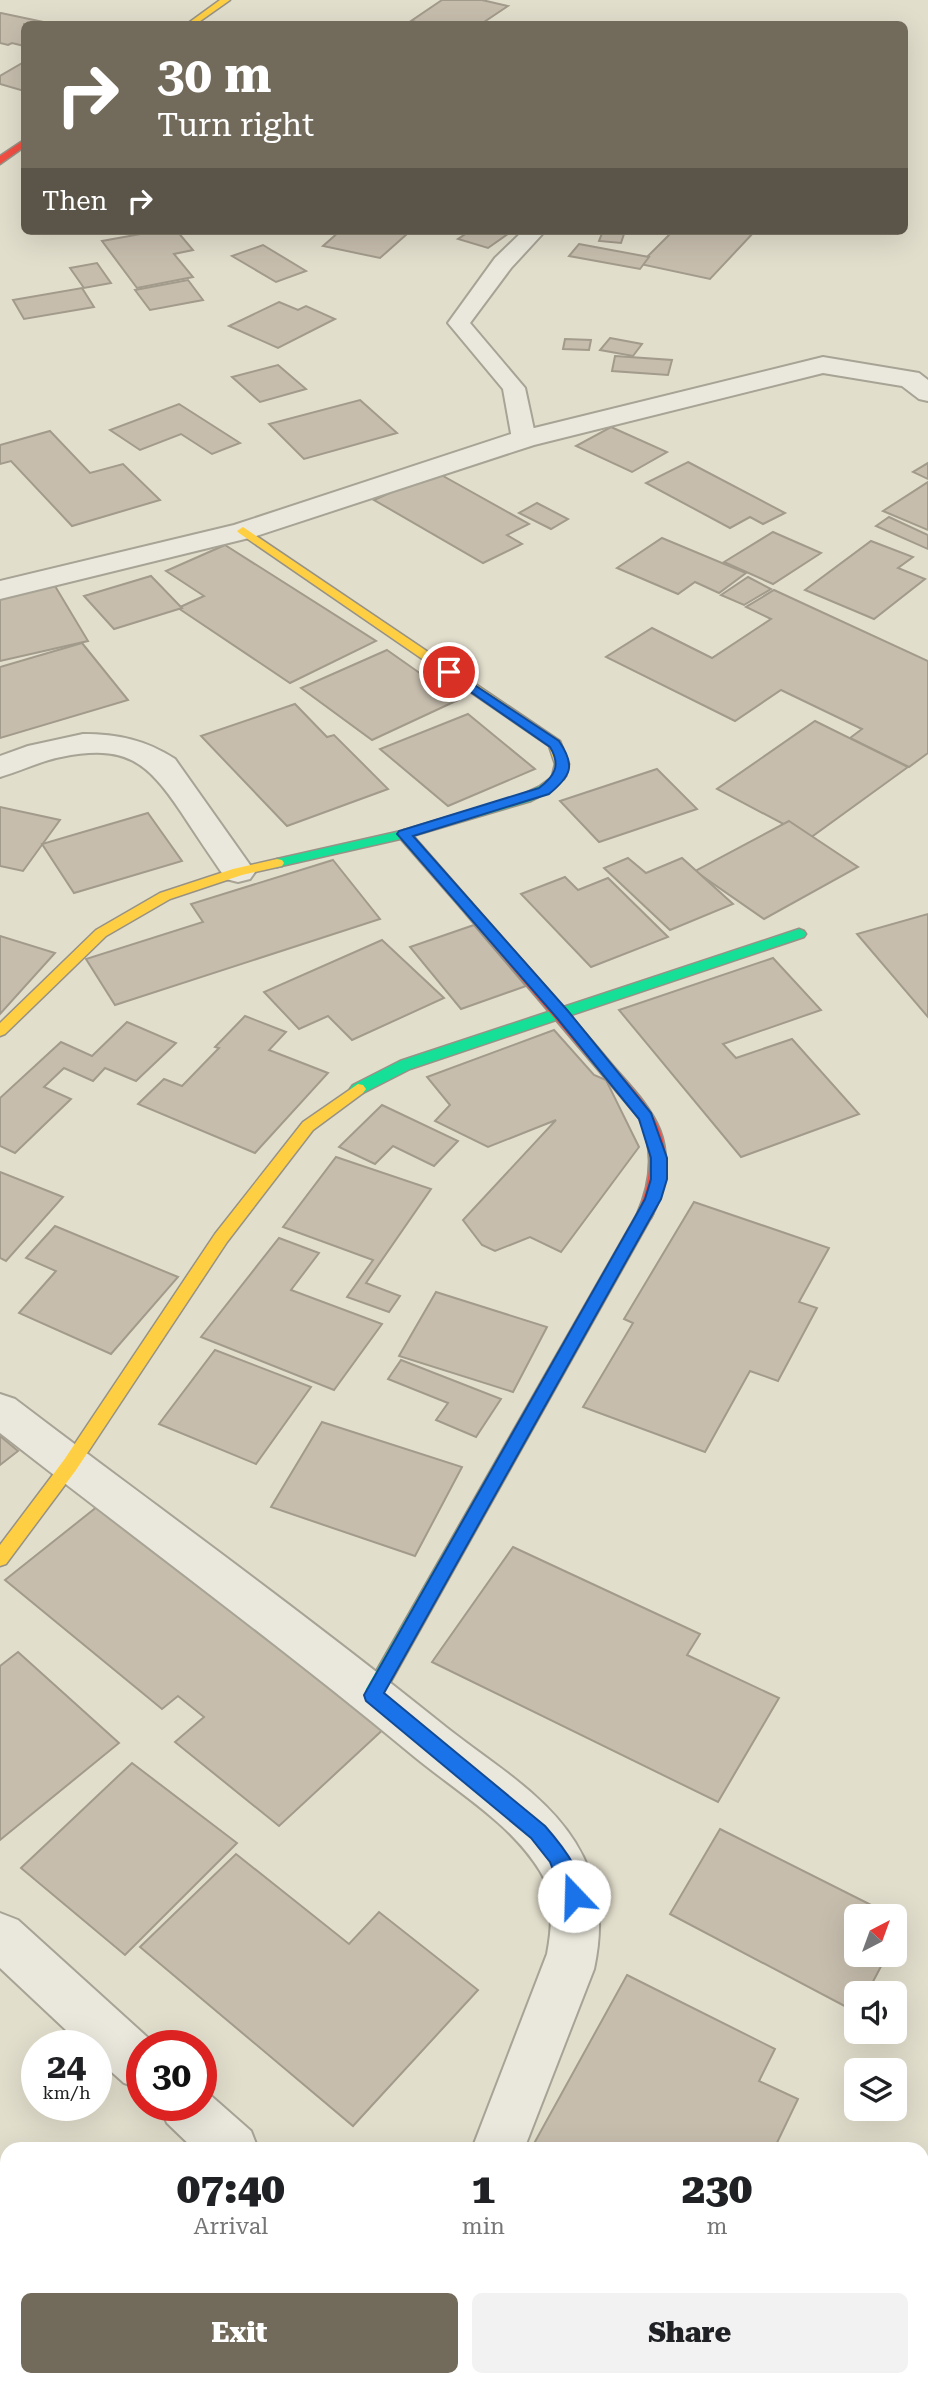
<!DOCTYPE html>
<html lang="en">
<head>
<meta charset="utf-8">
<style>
	:root { --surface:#fff; --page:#f2f2f2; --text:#202124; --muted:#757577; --accent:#726a5a }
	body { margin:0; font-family:"Roboto Serif",serif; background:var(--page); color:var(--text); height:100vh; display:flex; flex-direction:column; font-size:26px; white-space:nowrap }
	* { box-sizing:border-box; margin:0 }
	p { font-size:23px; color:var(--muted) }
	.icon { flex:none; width:38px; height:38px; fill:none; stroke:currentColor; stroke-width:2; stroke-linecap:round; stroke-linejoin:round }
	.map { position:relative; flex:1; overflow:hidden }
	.drawer { position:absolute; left:0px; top:2142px; width:929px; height:245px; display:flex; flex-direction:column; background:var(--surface); border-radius:21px 21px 0 0; box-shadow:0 7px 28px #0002 }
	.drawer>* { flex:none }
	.hud { position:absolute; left:21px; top:21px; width:887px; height:214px; border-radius:10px; box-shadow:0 7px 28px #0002; background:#726a5a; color:#fff; overflow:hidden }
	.needle { width:46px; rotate:41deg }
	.tools { position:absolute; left:844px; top:1904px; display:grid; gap:14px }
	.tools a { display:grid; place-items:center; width:63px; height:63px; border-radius:10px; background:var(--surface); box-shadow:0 7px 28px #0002; font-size:35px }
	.speed { position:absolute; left:21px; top:2030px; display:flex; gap:14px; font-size:35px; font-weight:700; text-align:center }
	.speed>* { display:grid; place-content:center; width:91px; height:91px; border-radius:50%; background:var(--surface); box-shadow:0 7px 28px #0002; line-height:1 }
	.speed small { font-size:18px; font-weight:400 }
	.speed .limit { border:10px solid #d22; background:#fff; color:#111 }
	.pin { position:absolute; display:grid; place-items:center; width:60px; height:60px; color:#fff; margin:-30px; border:4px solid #fff; border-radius:50%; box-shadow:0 2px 7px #0007 }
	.me { position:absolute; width:77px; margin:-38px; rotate:339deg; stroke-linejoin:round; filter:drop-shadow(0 0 5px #0008) }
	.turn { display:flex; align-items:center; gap:24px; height:147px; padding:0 21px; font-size:32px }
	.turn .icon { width:91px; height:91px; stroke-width:2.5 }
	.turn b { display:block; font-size:49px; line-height:60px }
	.then { display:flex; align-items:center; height:66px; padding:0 21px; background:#0003; gap:14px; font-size:26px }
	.eta { display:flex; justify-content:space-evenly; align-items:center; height:119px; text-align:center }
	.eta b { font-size:42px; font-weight:800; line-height:49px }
	.primary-button { display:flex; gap:14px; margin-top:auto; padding:14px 21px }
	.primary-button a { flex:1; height:80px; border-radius:10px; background:var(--accent); color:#fff; font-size:28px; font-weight:800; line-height:80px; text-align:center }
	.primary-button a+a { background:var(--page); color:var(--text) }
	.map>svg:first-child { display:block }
	.building { fill:#c6bdad; stroke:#a29a8b; stroke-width:2 }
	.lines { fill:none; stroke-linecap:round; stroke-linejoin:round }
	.lane-casing { stroke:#a7a395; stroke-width:4 }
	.street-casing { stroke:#a7a395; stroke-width:4 }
	.fast-casing { stroke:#979285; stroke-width:3 }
	.slow-casing { stroke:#979285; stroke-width:3 }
	.jam-casing { stroke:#979285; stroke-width:3 }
	.lane { fill:#eae8dc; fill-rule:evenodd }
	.street { fill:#eae8dc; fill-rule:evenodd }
	.fast { fill:#16e098; fill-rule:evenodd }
	.slow { fill:#ffcf43; fill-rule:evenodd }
	.jam { fill:#f24e42; fill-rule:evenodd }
	.route { fill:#1a73e8; stroke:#114b97; stroke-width:2 }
</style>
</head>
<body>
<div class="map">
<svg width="928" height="2387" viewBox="0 0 928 2387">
	<rect width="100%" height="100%" fill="#e2decc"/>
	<g class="building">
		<polygon points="442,0 482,0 508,6 481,24 427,24 411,21"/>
		<polygon points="0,13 1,13 53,24 24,24 24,46 12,43 8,45 0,43"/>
		<polygon points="24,62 24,91 0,84 0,76"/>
		<polygon points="157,231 177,231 193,250 174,254 193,277 137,288 102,241"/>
		<polygon points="340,231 395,231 407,234 380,258 323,246"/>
		<polygon points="470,231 512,231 488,248 458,239"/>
		<polygon points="603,231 625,231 621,243 599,241"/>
		<polygon points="673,231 755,231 710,279 640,264"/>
		<polygon points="579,244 649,257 640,269 569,256"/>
		<polygon points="263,245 306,271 276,282 232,256"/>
		<polygon points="97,263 111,283 84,288 70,268"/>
		<polygon points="188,280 203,300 150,310 135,290"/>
		<polygon points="82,288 94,307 24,319 13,300"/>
		<polygon points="279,302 298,310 306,306 335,319 278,348 229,326"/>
		<polygon points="610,338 642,344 633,356 600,350"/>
		<polygon points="565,339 591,340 589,350 563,349"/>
		<polygon points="615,356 672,360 668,375 612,371"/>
		<polygon points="278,365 306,389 260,402 232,377"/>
		<polygon points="360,400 397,433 304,459 269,424"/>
		<polygon points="179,404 240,443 212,454 181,434 140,450 110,430"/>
		<polygon points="611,427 667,452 632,472 576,446"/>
		<polygon points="50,431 90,473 123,464 160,500 72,526 11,461 0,464 0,445"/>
		<polygon points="688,462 785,513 763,524 750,517 730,528 646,483"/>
		<polygon points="928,463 928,479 913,472"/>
		<polygon points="436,472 529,524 507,535 522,544 483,563 374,500"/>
		<polygon points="928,482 928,530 883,511"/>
		<polygon points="537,503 568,519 551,529 519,513"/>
		<polygon points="889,517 928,535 928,549 876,526"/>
		<polygon points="773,532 821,553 773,584 724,562"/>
		<polygon points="662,538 746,573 719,593 695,582 678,594 617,568"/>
		<polygon points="871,541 913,557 898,568 925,579 874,619 805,590"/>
		<polygon points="225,545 376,641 290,683 178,608 204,596 166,571"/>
		<polygon points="151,576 182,608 114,629 84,596"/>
		<polygon points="748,577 771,589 744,605 721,595"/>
		<polygon points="55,586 88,641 0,661 0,598"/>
		<polygon points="774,590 928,661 928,753 909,767 850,738 862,729 781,690 735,721 606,657 652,628 712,658 771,619 746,607"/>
		<polygon points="82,643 128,700 0,738 0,667"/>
		<polygon points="387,650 458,700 372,740 301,688"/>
		<polygon points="295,704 327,737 334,735 388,789 287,826 201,736"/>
		<polygon points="468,714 535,769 448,806 380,749"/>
		<polygon points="815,721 908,767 810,838 717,789"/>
		<polygon points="657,769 697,809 599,842 560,801"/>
		<polygon points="0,807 60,820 23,871 0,866"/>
		<polygon points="148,813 182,861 74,893 42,844"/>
		<polygon points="789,821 858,867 764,919 695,871"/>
		<polygon points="628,858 646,873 682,858 733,904 670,930 604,868"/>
		<polygon points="333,860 380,919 115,1005 86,959 203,922 191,904"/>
		<polygon points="565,877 578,890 608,878 668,937 591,967 521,894"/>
		<polygon points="928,914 928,1017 857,934"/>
		<polygon points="474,925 526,986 461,1009 410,947"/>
		<polygon points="0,936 55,953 0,1014"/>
		<polygon points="382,940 444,998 352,1040 328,1016 299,1029 264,992"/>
		<polygon points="773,958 821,1010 723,1044 736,1058 792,1039 859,1114 741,1157 619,1010"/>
		<polygon points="245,1016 286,1032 269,1050 328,1073 255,1153 138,1104 164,1079 182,1086 219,1048 215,1047"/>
		<polygon points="127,1022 176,1043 136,1081 105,1068 93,1081 64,1068 44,1087 71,1099 15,1153 0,1146 0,1098 61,1042 92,1056"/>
		<polygon points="554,1030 594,1075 606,1080 639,1147 561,1252 530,1237 495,1251 482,1245 463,1220 556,1120 488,1147 435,1121 450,1105 427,1077"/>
		<polygon points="382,1105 458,1141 434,1166 393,1146 375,1164 339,1147"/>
		<polygon points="336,1157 431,1189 366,1283 400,1296 389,1312 347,1297 373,1260 283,1227"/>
		<polygon points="0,1172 63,1197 6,1261 0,1258"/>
		<polygon points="694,1202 829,1248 799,1302 817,1308 778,1381 750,1371 705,1452 583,1407 633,1323 624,1319"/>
		<polygon points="55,1226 178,1277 111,1354 19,1313 56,1271 26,1258"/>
		<polygon points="279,1238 319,1253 291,1290 382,1324 334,1390 201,1337"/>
		<polygon points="436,1292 547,1327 513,1392 399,1356"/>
		<polygon points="215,1350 311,1387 256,1464 159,1424"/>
		<polygon points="401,1360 501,1399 476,1437 436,1420 448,1403 388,1379"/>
		<polygon points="322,1422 462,1467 415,1556 271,1507"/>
		<polygon points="0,1436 18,1451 0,1465"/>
		<polygon points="103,1502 389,1724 279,1826 175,1742 204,1717 178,1696 162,1709 5,1580"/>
		<polygon points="513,1547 700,1634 687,1655 779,1698 718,1802 432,1662"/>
		<polygon points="18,1652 119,1743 0,1840 0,1666"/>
		<polygon points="132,1763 237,1843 125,1955 21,1868"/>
		<polygon points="720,1829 893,1916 856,1916 856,1955 887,1955 867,1993 856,1993 856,2012 670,1914"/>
		<polygon points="236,1854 349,1944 379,1912 478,1990 353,2126 140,1947"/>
		<polygon points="894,1917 904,1922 894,1941"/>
		<polygon points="627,1975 775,2049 759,2081 798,2099 774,2149 531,2149"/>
		<polygon points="7,2240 7,2314 0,2307 0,2247"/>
		<polygon points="69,2380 389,2380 397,2387 76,2387"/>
		<polygon points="509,2380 708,2380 721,2387 506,2387"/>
	</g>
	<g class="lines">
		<g class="lane-casing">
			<polygon id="lane" points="523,231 545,231 511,268 470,323 525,388 536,439 532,444 516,444 512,439 503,389 448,323 495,258"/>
		</g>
		<g class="street-casing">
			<g id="street">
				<polygon points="823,357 919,373 928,380 928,401 919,399 902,386 823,373 534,445 253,537 0,599 0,581 234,525 514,433"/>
				<path d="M83,734C118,734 146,740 175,759L255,872L250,879L238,882L226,879C211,857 196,835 181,812C147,761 125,744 61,757C40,761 21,771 0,777V756L28,746Z"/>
				<path d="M0,1394L15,1399C157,1507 302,1611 441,1723C485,1759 544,1792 575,1842C600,1882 604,1923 594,1969L524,2149H472L547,1954C552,1928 555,1895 540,1871C510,1822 454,1790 411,1754C277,1643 137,1540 0,1433Z"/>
				<polygon points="0,1913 18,1920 157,2046 142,2046 142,2090 124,2083 96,2058 96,2046 83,2046 0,1968"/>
				<polygon points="201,2087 251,2131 258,2149 194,2149 167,2123 159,2105 201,2105"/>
				<polygon points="389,2380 445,2380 444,2387 388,2387"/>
			</g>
		</g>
		<g class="fast-casing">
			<g id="fast">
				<path d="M559,772L566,776C555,788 545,794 531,801L409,837L277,867L270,863L277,859L401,831L521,795L540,786Z"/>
				<polygon points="799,929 804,931 806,934 804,937 410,1069 363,1093 353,1093 350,1089 353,1085 400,1061"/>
				<polygon points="645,1208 653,1214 380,1701 373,1703 366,1701 364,1695 366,1689 637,1214"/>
			</g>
		</g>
		<g class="slow-casing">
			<g id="slow">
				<polygon points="220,0 230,0 196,24 187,24"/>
				<polygon points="243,527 560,741 569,764 564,779 559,780 552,776 555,764 549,746 239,533 237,531"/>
				<polygon points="404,830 409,831 471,902 473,905 471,908 461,908 399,837 397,834"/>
				<polygon points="277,859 282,860 284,863 282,866 242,875 170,899 106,936 5,1034 0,1036 0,1023 96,930 160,893 233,869"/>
				<polygon points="358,1084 363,1085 366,1089 363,1093 313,1130 227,1242 76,1470 6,1564 0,1566 0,1545 64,1460 215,1234 303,1122"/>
			</g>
		</g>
		<g class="jam-casing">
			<g id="jam">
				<polygon points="24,140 24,147 0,164 0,156"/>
				<path d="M466,901L471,902C517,954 564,1007 609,1061C627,1083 649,1103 660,1130C671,1158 665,1192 651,1218L645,1220L637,1214C651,1182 655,1150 639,1118L461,908L459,905L461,902Z"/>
			</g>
		</g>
		<use href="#lane" class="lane"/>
		<use href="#street" class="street"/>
		<use href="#fast" class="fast"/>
		<use href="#slow" class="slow"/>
		<use href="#jam" class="jam"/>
	</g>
	<path class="route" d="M449,668L559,741C576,766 571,776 549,794L413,836L568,1011L651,1113L667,1158V1179L661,1199L384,1693L545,1826C559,1842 591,1881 581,1903L574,1905L566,1903L550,1862L531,1838L366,1701L364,1695L634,1219L645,1199L651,1179V1158L639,1119L557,1018L397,834L399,831L539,788C555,776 561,765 550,747L445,674L443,672Z"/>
</svg>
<div class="tools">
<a><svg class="needle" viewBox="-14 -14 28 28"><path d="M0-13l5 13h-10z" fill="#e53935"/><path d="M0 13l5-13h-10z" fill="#757577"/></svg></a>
<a><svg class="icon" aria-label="sound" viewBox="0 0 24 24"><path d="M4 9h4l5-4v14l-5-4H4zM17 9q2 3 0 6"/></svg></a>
<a><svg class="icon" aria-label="layers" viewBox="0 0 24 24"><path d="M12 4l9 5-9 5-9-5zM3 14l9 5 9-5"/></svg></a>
</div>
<div class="speed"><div>24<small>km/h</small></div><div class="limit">30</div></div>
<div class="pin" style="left:449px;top:672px;background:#d93025"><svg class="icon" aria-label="arrive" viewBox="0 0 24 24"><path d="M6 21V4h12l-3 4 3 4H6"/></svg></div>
<svg class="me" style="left:574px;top:1896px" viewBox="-20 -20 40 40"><circle r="19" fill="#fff"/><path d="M0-13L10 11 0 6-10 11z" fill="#1a73e8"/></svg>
<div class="hud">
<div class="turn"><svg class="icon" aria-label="right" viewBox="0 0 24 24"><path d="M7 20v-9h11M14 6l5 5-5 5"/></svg><div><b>30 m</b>Turn right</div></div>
<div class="then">Then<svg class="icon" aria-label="right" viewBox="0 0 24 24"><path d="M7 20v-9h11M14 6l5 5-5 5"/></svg></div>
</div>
<section class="drawer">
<div class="eta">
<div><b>07:40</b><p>Arrival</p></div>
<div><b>1</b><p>min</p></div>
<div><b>230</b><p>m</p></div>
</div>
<div class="primary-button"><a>Exit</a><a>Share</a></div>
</section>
</div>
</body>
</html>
